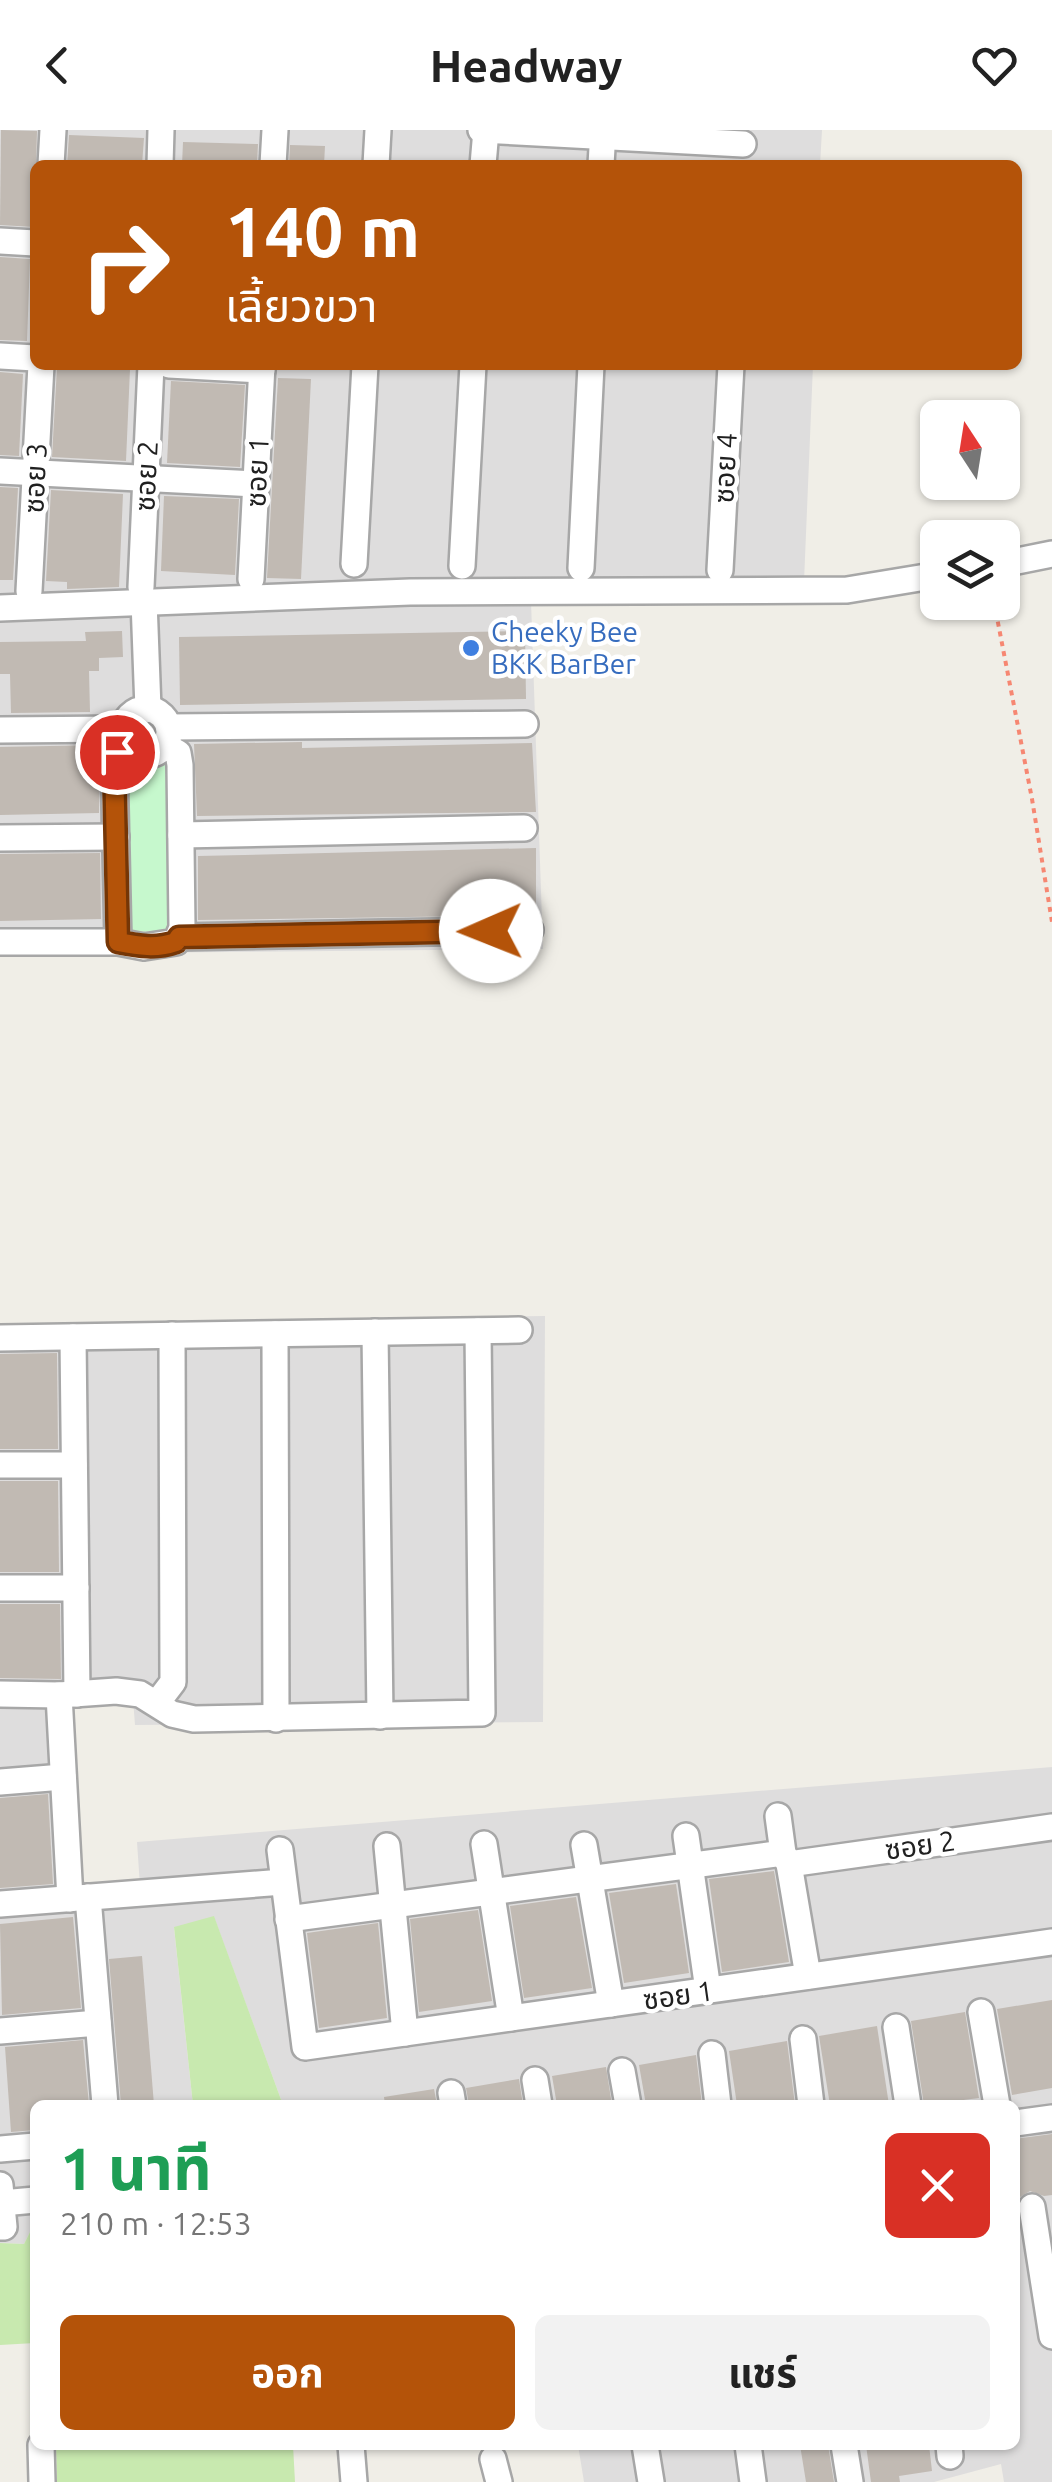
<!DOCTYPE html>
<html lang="th">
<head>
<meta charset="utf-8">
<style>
	:root { --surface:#fff; --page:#f2f2f2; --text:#222; --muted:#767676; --accent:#b45309 }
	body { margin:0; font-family:Ubuntu,"Noto Sans Thai",sans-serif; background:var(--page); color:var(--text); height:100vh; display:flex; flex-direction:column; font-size:38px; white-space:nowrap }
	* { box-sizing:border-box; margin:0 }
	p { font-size:32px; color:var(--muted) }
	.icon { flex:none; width:55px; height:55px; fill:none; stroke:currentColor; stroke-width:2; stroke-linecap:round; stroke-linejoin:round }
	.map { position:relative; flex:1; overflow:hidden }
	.drawer { position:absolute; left:30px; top:1970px; width:990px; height:350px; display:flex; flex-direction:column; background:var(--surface); border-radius:15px; box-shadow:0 2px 8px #0004 }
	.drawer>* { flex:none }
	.top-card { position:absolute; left:30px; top:30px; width:992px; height:210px; border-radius:15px; box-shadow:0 2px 8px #0004; background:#b45309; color:#fff; overflow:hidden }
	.needle { width:65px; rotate:348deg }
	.fabs { position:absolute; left:920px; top:270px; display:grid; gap:20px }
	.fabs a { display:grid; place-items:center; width:100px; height:100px; border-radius:15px; background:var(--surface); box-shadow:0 2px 8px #0004; font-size:50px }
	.pin { position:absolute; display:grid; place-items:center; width:85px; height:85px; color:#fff; margin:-42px; border:5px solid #fff; border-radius:50%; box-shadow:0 2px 10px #0007 }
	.me { position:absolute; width:110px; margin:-55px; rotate:269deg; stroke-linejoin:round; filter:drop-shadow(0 0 8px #0008) }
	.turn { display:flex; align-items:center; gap:35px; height:210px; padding:0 30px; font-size:45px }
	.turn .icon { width:130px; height:130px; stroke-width:2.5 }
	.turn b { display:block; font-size:70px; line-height:85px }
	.round { display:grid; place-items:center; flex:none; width:105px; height:105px; border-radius:15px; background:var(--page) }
	.head { display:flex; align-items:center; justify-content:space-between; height:170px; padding:0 30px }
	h1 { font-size:60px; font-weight:700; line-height:75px; color:#1e9e55 }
	.button { display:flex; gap:20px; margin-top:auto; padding:20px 30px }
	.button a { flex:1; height:115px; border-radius:15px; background:var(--accent); color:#fff; font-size:40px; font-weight:700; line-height:115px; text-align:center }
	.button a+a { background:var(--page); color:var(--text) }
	header { display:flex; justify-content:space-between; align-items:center; height:130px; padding:0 30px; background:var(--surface); font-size:45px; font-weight:700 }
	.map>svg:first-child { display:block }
	.residential { fill:#dedddd }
	.grass { fill:#c8e9af }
	.park { fill:#c6f8cd }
	.building { fill:#c1bab3 }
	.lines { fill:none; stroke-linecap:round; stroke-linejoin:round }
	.minor-casing { stroke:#a7a7a7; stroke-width:30 }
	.path { stroke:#f68772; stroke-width:4; stroke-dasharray:5 5; stroke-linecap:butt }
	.minor { stroke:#fff; stroke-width:25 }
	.route-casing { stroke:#753606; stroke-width:25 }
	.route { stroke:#b45309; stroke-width:18 }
	.shop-dot { fill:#3f7fe0; stroke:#fff; stroke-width:4 }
	.labels { text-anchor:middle; stroke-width:9; stroke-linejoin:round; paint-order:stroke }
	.street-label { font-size:28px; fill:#202020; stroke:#fff }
	.shop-label { font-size:28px; fill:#366cbe; stroke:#fff; text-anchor:start }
</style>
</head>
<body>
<header><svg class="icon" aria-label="back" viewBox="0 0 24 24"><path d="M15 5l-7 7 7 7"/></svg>Headway<svg class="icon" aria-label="heart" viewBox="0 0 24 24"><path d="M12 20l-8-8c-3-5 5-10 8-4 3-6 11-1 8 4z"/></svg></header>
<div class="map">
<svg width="1052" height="2352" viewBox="0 0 1052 2352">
	<rect width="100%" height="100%" fill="#f0eee7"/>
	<g class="residential">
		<polygon points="0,0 822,0 820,35 35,35 35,235 813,235 804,452 0,468"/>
		<polygon points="531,471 543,819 0,824 0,491"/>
		<polygon points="545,1186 543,1592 135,1595 133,1569 69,1571 82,1749 90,1758 140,1756 137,1712 1052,1637 1052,2352 1004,2352 1001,2334 934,2352 584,2352 578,2315 1015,2315 1015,1975 283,1975 214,1787 174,1798 193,1975 35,1975 35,2092 24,2114 0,2113 0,1202 123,1193"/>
	</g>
	<g class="grass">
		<polygon points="214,1786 283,1975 193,1975 174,1797"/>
		<polygon points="35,2092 35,2213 0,2215 0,2113 24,2114"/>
		<polygon points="56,2315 293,2315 295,2352 57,2352"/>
	</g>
	<polygon class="park" points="126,632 170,632 171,801 127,802"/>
	<g class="building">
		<polygon points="1,0 37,1 34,97 0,95"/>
		<polygon points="69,5 144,8 142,35 67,35"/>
		<polygon points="183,12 258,14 257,35 182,35"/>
		<polygon points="290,15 325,16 324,35 289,35"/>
		<polygon points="0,127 30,129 27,211 0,210"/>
		<polygon points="57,237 130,239 126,331 52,327"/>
		<polygon points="0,242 23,244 19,326 0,325"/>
		<polygon points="278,248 311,249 301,449 267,448"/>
		<polygon points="171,251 245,255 240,337 167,333"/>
		<polygon points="0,357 18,358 13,450 0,450"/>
		<polygon points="51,360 123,364 119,457 67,459 67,452 46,451"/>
		<polygon points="164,366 239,369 235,445 161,441"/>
		<polygon points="122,501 123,527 99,528 99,541 89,541 90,582 11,583 10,544 0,544 0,512 86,511 85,502"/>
		<polygon points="525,501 526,569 180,575 179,507"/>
		<polygon points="302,612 302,618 532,613 536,682 197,686 194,614"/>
		<polygon points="100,615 99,683 0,685 0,617"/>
		<polygon points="536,718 536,785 198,790 198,726"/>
		<polygon points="100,723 101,789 0,791 0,724"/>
		<polygon points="57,1223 58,1319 0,1319 0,1224"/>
		<polygon points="0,1351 58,1351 59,1442 0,1442"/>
		<polygon points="0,1474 60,1474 61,1549 0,1548"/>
		<polygon points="48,1664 53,1754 0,1758 0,1668"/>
		<polygon points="774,1741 789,1832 722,1842 709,1749"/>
		<polygon points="676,1754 689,1843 624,1853 609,1763"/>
		<polygon points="576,1767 592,1858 524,1868 510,1776"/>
		<polygon points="478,1780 492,1871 419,1882 410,1789"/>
		<polygon points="73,1787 81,1878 2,1885 0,1794"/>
		<polygon points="378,1793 387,1888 319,1898 307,1803"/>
		<polygon points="142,1826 154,1975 121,1975 109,1829"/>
		<polygon points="1052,1870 1052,1958 1012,1965 997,1879"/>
		<polygon points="965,1882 979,1968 924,1975 911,1891"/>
		<polygon points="877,1896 889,1975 830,1975 819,1906"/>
		<polygon points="83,1910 89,1975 35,1975 35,2000 11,2002 5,1917"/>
		<polygon points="787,1911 795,1975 737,1975 729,1921"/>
		<polygon points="696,1925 702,1975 646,1975 639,1935"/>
		<polygon points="606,1937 612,1975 557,1975 552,1946"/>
		<polygon points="519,1949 523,1975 469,1975 466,1958"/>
		<polygon points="434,1959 437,1975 385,1975 384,1967"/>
		<polygon points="1052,2004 1052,2065 1044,2066 1030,2061 1020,2067 1015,2009"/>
		<polygon points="800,2315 828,2315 834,2352 806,2352"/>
		<polygon points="866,2315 929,2315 932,2341 899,2346 900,2352 871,2352"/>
	</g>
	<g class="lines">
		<g class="minor-casing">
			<g id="minor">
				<polyline points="481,0 743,14"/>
				<polyline points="51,35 53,0"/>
				<polyline points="160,35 161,0"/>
				<polyline points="273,35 275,0"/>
				<polyline points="376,35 378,0"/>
				<polyline points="483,35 486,0"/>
				<polyline points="601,35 603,0"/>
				<polyline points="0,111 35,113"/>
				<polyline points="0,226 35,228"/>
				<polyline points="169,235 262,240"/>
				<polyline points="0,341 256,354"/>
				<polyline points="354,434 365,235"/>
				<polyline points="1002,434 1052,424"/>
				<polyline points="462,436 473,235"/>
				<polyline points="581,438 591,235"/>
				<polyline points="720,440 731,235"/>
				<polyline points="251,449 262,235"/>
				<polyline points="141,457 151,235"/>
				<polyline points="29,461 41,235"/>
				<polyline points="144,471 148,579"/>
				<polyline points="0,478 410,462 847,460 938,445"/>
				<circle cx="146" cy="602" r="23"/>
				<polyline points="169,597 525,594"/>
				<polyline points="0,600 123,599"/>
				<polyline points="181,705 524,698"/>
				<polyline points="0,708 116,707"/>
				<polyline points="179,807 530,800"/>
				<polyline points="0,812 118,812 144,817 176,812 182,798 180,635 178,623 165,616"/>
				<polyline points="118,812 114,631 117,622 126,614"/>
				<polyline points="375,1202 380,1586"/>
				<polyline points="275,1204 276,1589"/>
				<polyline points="73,1207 77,1564"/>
				<polyline points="0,1208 519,1200"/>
				<polyline points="0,1335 74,1335"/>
				<polyline points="0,1458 76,1458"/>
				<polyline points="0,1564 59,1565 116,1561 140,1564 172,1584 194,1589 482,1583 478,1201"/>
				<polyline points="59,1565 70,1769"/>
				<polyline points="157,1573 173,1552 172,1205"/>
				<polyline points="0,1652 63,1647"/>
				<polyline points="778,1686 783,1723 789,1734 808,1846"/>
				<polyline points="686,1706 708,1860"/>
				<polyline points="484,1714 511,1888"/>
				<polyline points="584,1715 611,1874"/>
				<polyline points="387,1716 405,1903"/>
				<polyline points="280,1720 305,1917 1052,1812"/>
				<polyline points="789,1734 1052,1697"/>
				<polyline points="88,1767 105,1975"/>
				<polyline points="0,1774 283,1752"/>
				<polyline points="288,1789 783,1723"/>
				<polyline points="981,1882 997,1975"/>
				<polyline points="896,1897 908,1975"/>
				<polyline points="0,1901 98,1893"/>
				<polyline points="803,1909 811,1975"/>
				<polyline points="712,1924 718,1975"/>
				<polyline points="622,1941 628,1975"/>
				<polyline points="535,1950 539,1975"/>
				<polyline points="451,1963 453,1975"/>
				<polyline points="1015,1993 1052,1988"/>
				<polyline points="0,2019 35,2016"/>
				<polyline points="0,2055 4,2097 0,2097"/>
				<polyline points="2,2073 35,2070"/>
				<polyline points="1032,2077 1052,2206"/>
				<polyline points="41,2315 42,2352"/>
				<polyline points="351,2315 354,2352"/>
				<polyline points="645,2315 651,2352"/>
				<polyline points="748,2315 753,2352"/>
				<polyline points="844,2315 850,2352"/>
				<polyline points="949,2315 950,2326"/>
				<polyline points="493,2329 499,2352"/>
			</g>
		</g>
		<polyline class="path" points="994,472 1032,669 1052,792"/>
		<use href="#minor" class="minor"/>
	</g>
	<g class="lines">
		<g class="route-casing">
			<path id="route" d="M117,622L114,631L118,812C139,816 156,819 176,812L179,807L491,801"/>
		</g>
		<use href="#route" class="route"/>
	</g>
	<circle class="shop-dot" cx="471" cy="518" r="10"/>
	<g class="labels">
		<g class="street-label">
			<text transform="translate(725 338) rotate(-87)" y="10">ซอย 4</text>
			<text transform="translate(257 342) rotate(-87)" y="10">ซอย 1</text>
			<text transform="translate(146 346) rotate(-87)" y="10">ซอย 2</text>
			<text transform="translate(35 348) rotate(-87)" y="10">ซอย 3</text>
			<text transform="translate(920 1715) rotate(-8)" y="10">ซอย 2</text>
			<text transform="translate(678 1865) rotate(-8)" y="10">ซอย 1</text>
		</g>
		<g class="shop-label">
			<text x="491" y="512">Cheeky Bee<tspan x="491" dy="32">BKK BarBer</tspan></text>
		</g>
	</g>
</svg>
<div class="fabs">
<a><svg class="needle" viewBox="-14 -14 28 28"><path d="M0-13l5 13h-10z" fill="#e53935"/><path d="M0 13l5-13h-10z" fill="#767676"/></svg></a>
<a><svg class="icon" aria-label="layers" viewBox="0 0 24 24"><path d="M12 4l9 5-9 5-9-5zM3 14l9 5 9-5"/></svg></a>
</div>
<div class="pin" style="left:117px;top:622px;background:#d93025"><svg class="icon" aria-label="arrive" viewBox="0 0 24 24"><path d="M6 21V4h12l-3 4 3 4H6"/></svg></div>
<svg class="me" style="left:491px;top:801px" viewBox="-20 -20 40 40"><circle r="19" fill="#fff"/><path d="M0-13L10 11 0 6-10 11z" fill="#b45309"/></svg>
<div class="top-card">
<div class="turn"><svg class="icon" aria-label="right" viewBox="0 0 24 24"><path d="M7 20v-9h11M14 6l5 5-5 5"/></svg><div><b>140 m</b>เลี้ยวขวา</div></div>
</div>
<section class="drawer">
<div class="head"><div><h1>1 นาที</h1><p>210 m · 12:53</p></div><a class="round" style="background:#d93025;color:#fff"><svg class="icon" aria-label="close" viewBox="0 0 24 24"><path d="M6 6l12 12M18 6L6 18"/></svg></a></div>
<div class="button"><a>ออก</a><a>แชร์</a></div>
</section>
</div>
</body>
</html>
